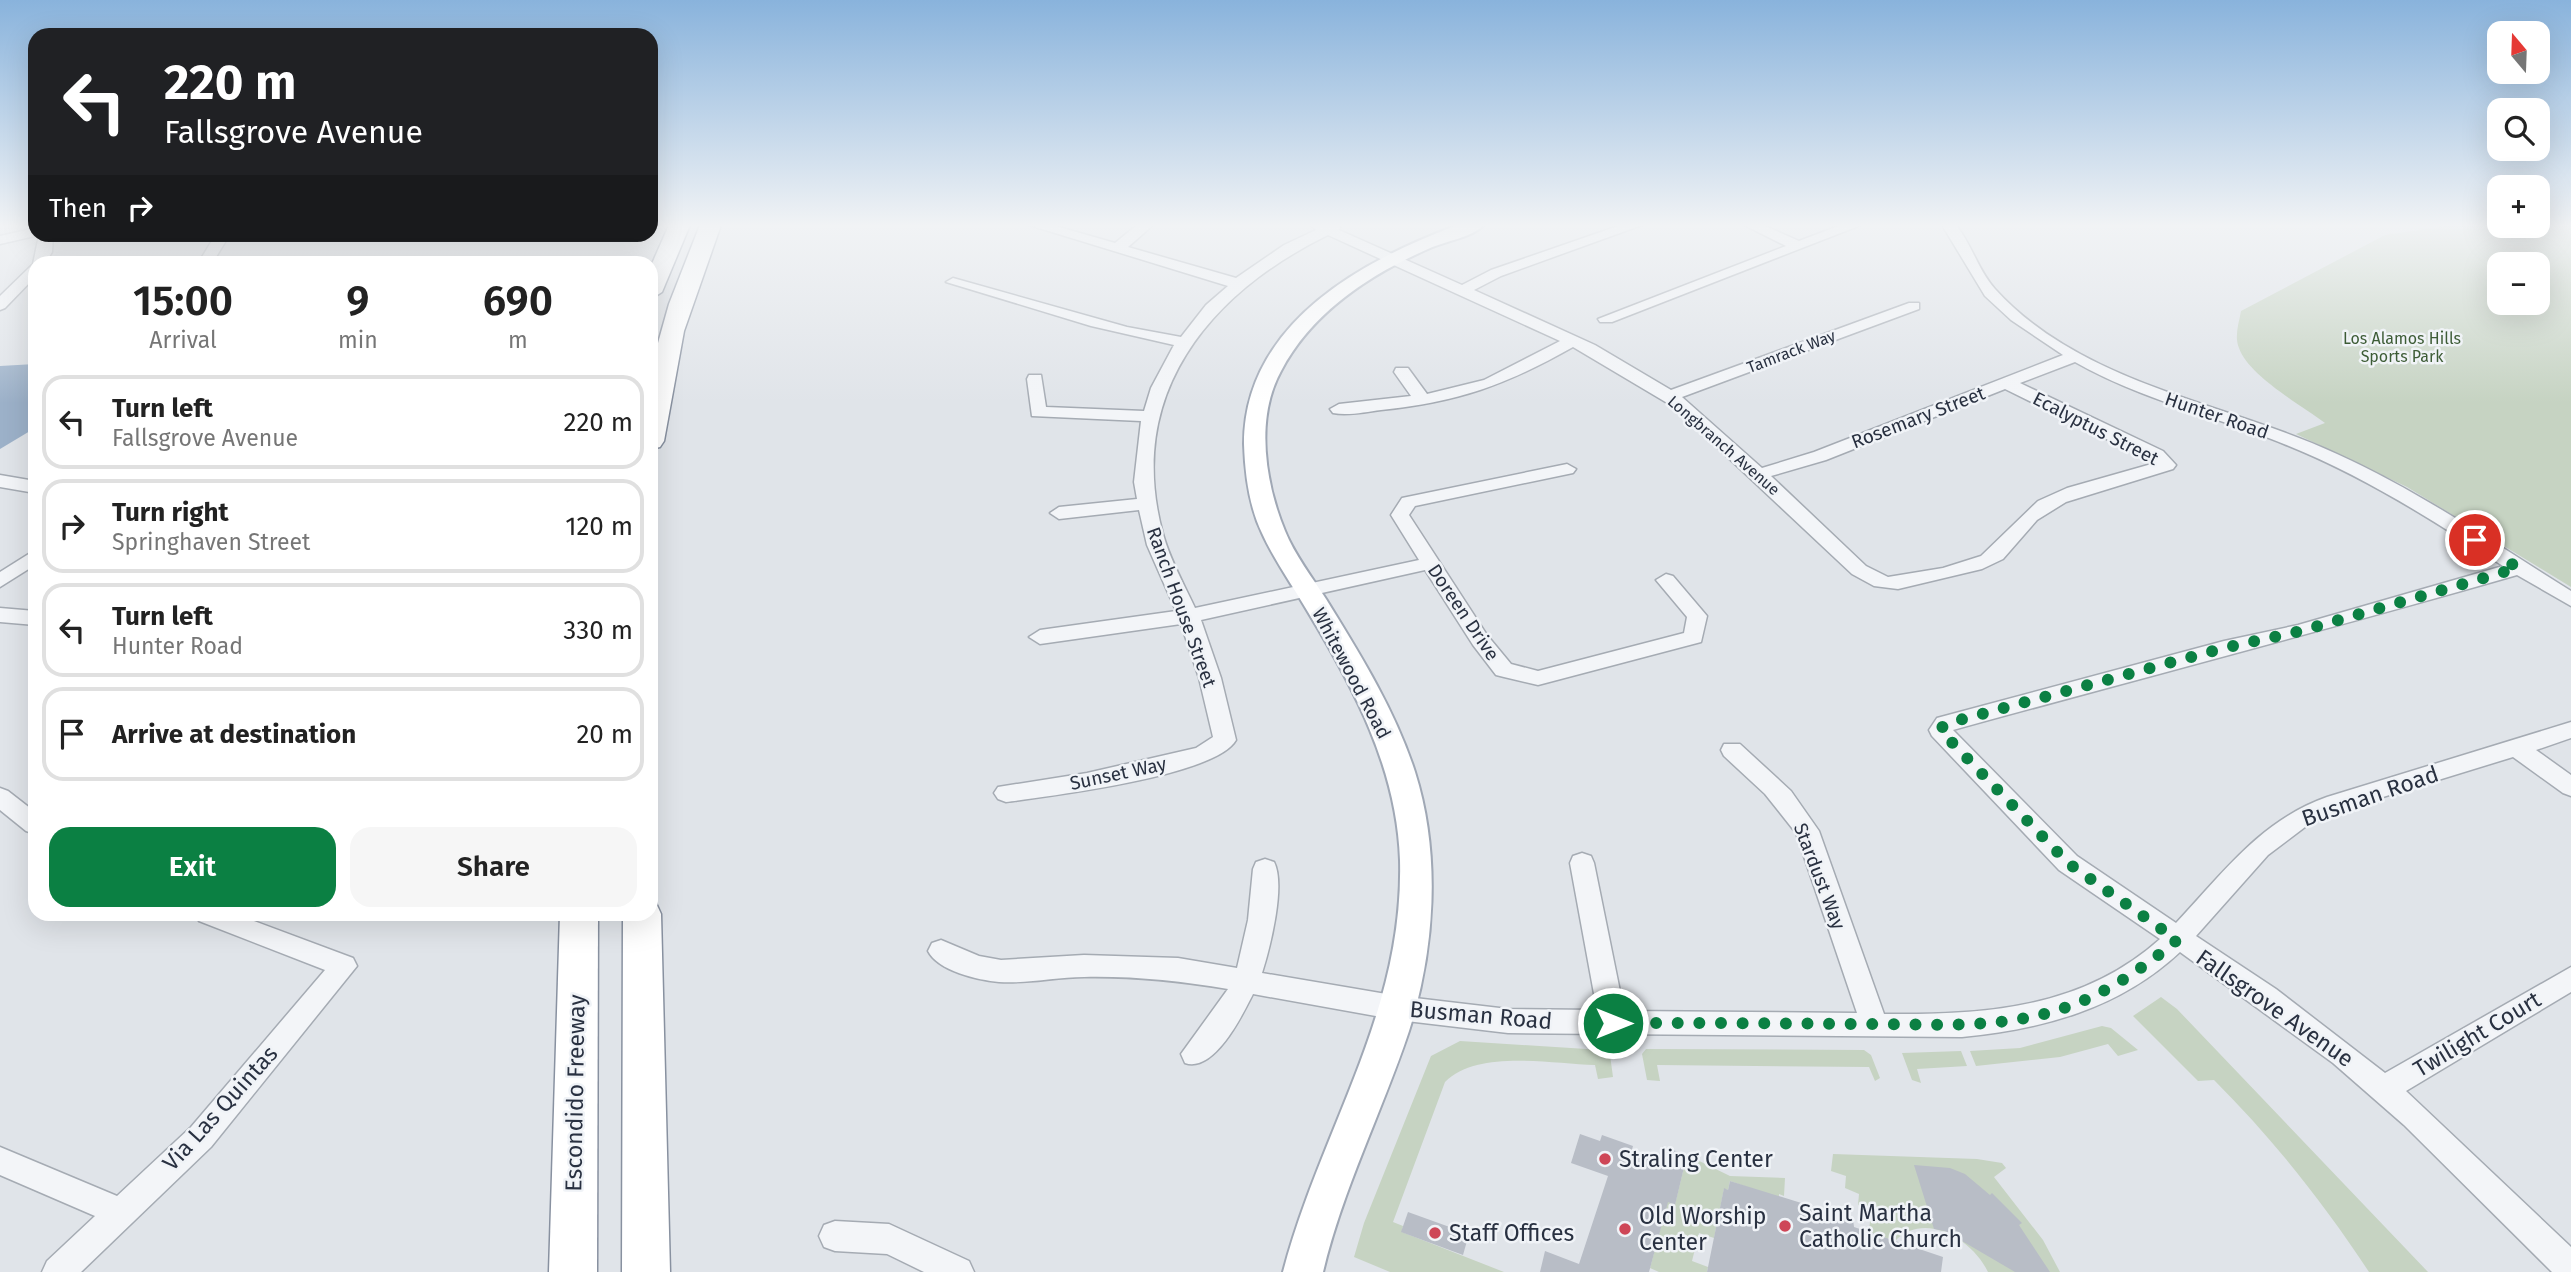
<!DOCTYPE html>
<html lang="en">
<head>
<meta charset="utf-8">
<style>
	:root { --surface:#fff; --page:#f6f6f6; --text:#222; --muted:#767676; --line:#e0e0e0; --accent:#0b8043 }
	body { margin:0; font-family:"Fira Sans",sans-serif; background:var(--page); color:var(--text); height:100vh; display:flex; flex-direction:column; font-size:26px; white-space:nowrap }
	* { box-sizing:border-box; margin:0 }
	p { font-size:23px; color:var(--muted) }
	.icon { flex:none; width:38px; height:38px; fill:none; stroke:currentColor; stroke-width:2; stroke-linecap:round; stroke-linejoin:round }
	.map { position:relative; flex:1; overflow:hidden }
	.side { position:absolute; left:28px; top:256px; width:630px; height:665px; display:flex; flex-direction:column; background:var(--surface); border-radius:21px; box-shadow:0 7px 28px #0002 }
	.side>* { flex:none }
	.hud { position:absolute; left:28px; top:28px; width:630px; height:214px; border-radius:21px; box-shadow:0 7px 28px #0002; background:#202124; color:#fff; overflow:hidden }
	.needle { width:46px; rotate:341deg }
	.tools { position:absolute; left:2487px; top:21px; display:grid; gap:14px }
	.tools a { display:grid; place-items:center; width:63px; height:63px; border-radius:14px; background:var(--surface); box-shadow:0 7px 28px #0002; font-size:35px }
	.pin { position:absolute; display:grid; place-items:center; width:60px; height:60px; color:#fff; margin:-30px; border:4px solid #fff; border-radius:50%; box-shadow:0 2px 7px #0007 }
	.me { position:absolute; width:77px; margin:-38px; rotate:90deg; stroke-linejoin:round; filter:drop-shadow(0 0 5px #0008) }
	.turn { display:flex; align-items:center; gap:24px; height:147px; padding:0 21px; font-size:32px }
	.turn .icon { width:91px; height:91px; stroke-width:2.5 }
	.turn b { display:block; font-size:49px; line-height:60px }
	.then { display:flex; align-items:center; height:66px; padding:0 21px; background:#0003; gap:14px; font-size:26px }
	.eta { display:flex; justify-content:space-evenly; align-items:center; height:119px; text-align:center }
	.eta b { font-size:42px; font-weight:600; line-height:49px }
	.cta { display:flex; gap:14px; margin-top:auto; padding:14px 21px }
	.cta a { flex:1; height:80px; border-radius:21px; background:var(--accent); color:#fff; font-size:28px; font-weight:600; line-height:80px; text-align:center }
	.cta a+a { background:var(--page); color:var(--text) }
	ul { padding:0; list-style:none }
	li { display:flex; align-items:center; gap:21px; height:94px; margin:0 14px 10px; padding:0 7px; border:4px solid var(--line); border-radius:21px }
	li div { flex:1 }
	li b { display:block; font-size:26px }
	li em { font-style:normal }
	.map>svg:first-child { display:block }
	.green { fill:#c6d3c2; fill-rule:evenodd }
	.water { fill:#9cb1c9 }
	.building { fill:#b8bdc6 }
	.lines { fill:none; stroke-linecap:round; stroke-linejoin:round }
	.minor-casing { stroke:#a5abb3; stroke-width:3 }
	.major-casing { stroke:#a0a8b5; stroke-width:4 }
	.highway-casing { stroke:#8891a0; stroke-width:3 }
	.minor { fill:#f3f5f8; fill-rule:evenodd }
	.major { fill:#fff; fill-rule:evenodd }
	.highway { fill:#fff; fill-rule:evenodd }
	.route { stroke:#0b8043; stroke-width:12; stroke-dasharray:0 21.6 }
	.poi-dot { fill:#ce4657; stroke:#f0f3f7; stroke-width:2.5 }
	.labels { text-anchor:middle; stroke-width:5; stroke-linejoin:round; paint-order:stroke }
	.far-park-label { font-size:16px; fill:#3d5c36; stroke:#f0f3f7 }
	.far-street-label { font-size:16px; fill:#293141; stroke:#f0f3f7 }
	.street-label { font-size:19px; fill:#293141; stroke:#f0f3f7 }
	.near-street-label { font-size:23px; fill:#293141; stroke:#f0f3f7 }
	.near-poi-label { font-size:23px; fill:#293141; stroke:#f0f3f7; text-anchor:start }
</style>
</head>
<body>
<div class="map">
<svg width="2571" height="1272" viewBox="0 0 2571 1272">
	<rect width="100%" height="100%" fill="#e0e4e9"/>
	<g class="green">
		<path d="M2453,225H2571V587L2407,487L2296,434L2325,423C2302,406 2248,375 2239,348C2234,336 2239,323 2241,311L2385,235ZM2499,264H2538V303H2499Z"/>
		<path d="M2161,997L2177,1009L2428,1272H2369C2323,1202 2273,1139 2214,1080L2198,1081L2133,1016Z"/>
		<polygon points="2102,1026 2111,1028 2138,1050 2118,1056 2108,1044 2060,1057 1976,1066 1970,1051 2020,1048"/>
		<path d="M1460,1041L1602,1050L1610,1055L1613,1077L1598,1079L1595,1065C1550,1064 1478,1049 1445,1082L1393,1222L1403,1226L1402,1232L1504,1272H1390L1354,1257L1364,1223L1431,1056Z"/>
		<polygon points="1646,1049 1864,1050 1871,1055 1880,1078 1875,1081 1869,1067 1657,1065 1660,1081 1647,1080 1642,1054"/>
		<polygon points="1961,1051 1967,1066 1917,1069 1921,1083 1912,1080 1902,1053"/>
		<path d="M1833,1154L1977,1159L2002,1163L2006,1168L1994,1177L2043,1240L2060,1272H1988C1973,1240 1925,1210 1895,1241L1869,1232L1871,1211L1858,1205L1859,1194L1845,1188L1846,1176L1831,1171Z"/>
		<polygon points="1687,1155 1730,1176 1785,1178 1784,1196 1779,1194 1779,1198 1730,1181 1728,1190 1724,1189 1714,1238 1699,1233 1692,1261 1708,1267 1707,1272 1659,1272 1650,1268 1663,1219 1650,1196 1675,1204"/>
	</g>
	<polygon class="water" points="35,364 35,428 0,449 0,366"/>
	<g class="building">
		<polygon points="1580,1134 1600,1141 1602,1135 1633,1146 1631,1153 1657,1162 1662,1146 1687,1155 1675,1205 1668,1202 1649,1272 1540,1272 1545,1251 1579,1264 1608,1176 1571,1163"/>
		<polygon points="1914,1165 1950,1168 1965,1174 1990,1195 1992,1193 2022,1223 2019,1225 2050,1272 2015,1272 1945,1231 1934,1229"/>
		<polygon points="1730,1181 1853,1219 1854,1227 1943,1257 1941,1272 1707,1272 1724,1188 1728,1190"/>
		<polygon points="1408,1212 1469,1234 1463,1255 1401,1232"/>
	</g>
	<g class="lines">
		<g class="minor-casing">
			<g id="minor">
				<path d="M1029,225H1052L1115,243L1137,225H1153L1128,247L1236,278L1284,245L1316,230L1310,225H1341L1339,230L1462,285L1491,270L1621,225H1642L1501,276L1474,290L1595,345L1671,390L1909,303H1919V309L1682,397L1762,468L1814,452L2063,355L2011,320L1985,296L1942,225H1956C1972,245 1978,270 1995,289C2082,385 2225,402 2337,454C2419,491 2494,543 2571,591V606L2517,575C2330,629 2141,678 1953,730L2077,856L2176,923C2223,873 2261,820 2327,797L2571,722V738L2536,750L2571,775V796L2563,793L2513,757L2344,809L2309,824L2268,855L2196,936L2276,989L2385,1073L2571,967V992L2406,1091L2571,1247V1272H2552L2404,1125L2333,1063L2180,952C2119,1009 2043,1029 1962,1037L1508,1033L1398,1020L1253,994C1242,1016 1214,1073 1185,1063L1181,1054L1228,989C1180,981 1133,976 1084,977C1056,977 1027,984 999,982C978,980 938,971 928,951L932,943L941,940L979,956L1001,960L1084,955L1178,958L1237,968L1248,920L1253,869L1256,862L1265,859L1274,862C1286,885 1270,948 1262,973L1398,996L1508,1009L1597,1010L1570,863L1573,856L1582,853L1591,856L1594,863L1624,1011L1857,1013L1796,833L1765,794L1724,756L1721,750L1724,744H1740L1791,791L1819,831L1884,1014C1984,1015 2082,1009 2160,939L2059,870L1932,736L1929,730L1937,718L2224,641L2298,625L2503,566C2433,520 2362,475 2284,444C2214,416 2140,399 2075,362L2020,383L2163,451L2176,465L2173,469L2066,502L2037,520L2003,559L1982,569L1898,589L1874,586L1852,574L1674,407L1573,347C1506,385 1458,402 1381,410C1366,412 1348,416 1333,413L1330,409L1339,404L1411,396L1394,372L1396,368H1408L1427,394L1484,380L1560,341L1328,235C1208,294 1125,395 1163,534C1170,560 1184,584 1195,608L1419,560L1391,515L1402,498L1567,464L1576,469L1573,473L1415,506L1409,515L1487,635L1511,664L1538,671L1684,633L1687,617L1656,580L1666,574L1673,576L1707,616L1701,642L1538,685L1504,677L1496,675L1473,645L1425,570L1201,620L1221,678L1236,740C1216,776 1050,796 1006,802L998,799L994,793L998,787L1087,773L1196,748L1213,737L1199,678L1181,624L1040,644L1029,637L1040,630L1176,611L1147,545L1139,510L1059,519L1050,513L1059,507L1137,499L1134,482L1141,421L1032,416L1027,379L1029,375H1041L1046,407L1144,411L1151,388L1174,345L1091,326L946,282L953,278L1127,327L1181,337L1206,305L1228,286ZM2005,389L2155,463L2067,488L2038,501L1981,556L1943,568L1888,577L1866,566L1771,476L1826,460Z"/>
				<polygon points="1744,225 1763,225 1799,241 1841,225 1861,225 1612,322 1600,322 1598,319 1786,246"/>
				<polygon points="35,228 35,234 53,234 52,252 46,262 35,262 35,277 5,308 0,310 0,296 33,264 39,235 0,244 0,236"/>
				<polygon points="216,234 230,234 213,262 199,262"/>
				<polygon points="0,475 35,481 35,493 0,487"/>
				<polygon points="35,550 35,565 0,587 0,572"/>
				<polygon points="0,608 35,611 35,625 0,622"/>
				<polygon points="0,788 8,791 35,812 35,834 26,831 0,810"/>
				<polygon points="195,914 235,914 353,958 357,966 211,1147 81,1272 42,1272 47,1261 95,1216 0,1175 0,1147 117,1196 191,1127 325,970 199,921"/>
				<polygon points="835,1221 889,1224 969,1261 974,1272 924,1272 887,1254 835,1251 824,1247 819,1236 824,1225"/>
			</g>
		</g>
		<g class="major-casing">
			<path id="major" d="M1458,225H1484C1471,238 1445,241 1428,249C1369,275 1312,312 1281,371C1255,418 1265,483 1285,531C1294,554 1312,577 1326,599C1360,654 1395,710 1415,772C1441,854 1435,949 1409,1031C1382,1112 1343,1188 1323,1272H1283C1321,1128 1404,1014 1400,860C1397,769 1354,688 1308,612C1293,586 1274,560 1262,533C1249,506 1245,474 1244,444C1244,325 1360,261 1458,225Z"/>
		</g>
		<g class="highway-casing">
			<g id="highway">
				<polygon points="669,225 690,225 662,292 651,299 651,266"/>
				<polygon points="700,225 721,225 684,331 664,441 660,447 651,449 651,368 669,304"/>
				<polygon points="651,902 656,903 661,914 670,1272 622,1272 623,914 651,914"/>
				<polygon points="560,914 598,914 597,1272 549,1272"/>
			</g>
		</g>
		<use href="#minor" class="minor"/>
		<use href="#major" class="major"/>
		<use href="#highway" class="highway"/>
	</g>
	<linearGradient id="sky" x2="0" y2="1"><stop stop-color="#89b3dc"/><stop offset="0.56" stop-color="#f1f3f5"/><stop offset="1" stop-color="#f1f3f5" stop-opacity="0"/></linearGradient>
	<rect width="2571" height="403" fill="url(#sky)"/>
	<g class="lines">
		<path class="route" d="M1613,1023C1691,1023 1770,1023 1848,1024C1989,1024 2061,1038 2177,940L2068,863L1940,730L1945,724L2224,648L2301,631L2518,568L2475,540"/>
	</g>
	<g class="poi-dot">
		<circle cx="1605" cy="1159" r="7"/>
		<circle cx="1785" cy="1226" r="7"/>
		<circle cx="1625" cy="1229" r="7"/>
		<circle cx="1435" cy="1233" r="7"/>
	</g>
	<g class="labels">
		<g class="far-park-label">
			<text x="2402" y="344">Los Alamos Hills<tspan x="2402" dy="18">Sports Park</tspan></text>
		</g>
		<g class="far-street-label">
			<text transform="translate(1791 351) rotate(-21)" y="6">Tamrack Way</text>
			<text transform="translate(1724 445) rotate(41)" y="6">Longbranch Avenue</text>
		</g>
		<g class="street-label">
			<text transform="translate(2217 415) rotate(19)" y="7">Hunter Road</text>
			<text transform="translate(1918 417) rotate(-21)" y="7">Rosemary Street</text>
			<text transform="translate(2096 428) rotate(27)" y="7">Ecalyptus Street</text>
			<text transform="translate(1182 607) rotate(70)" y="7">Ranch House Street</text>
			<text transform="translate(1464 612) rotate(56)" y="7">Doreen Drive</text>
			<text transform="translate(1352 673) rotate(62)" y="7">Whitewood Road</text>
			<text transform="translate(1118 773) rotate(-12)" y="7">Sunset Way</text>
			<text transform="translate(1820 876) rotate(69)" y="7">Stardust Way</text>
		</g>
		<g class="near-street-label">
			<text transform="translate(2370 796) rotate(-19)" y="8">Busman Road</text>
			<text transform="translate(2275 1008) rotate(35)" y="8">Fallsgrove Avenue</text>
			<text transform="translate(1481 1015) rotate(5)" y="8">Busman Road</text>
			<text transform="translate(2477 1034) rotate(-31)" y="8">Twilight Court</text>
			<text transform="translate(575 1093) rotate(-89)" y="8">Escondido Freeway</text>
			<text transform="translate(220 1108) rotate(-48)" y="8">Via Las Quintas</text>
		</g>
		<g class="near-poi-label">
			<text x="1619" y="1167">Straling Center</text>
			<text x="1799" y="1221">Saint Martha<tspan x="1799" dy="26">Catholic Church</tspan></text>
			<text x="1639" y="1224">Old Worship<tspan x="1639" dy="26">Center</tspan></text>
			<text x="1449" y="1241">Staff Offices</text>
		</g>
	</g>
</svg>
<div class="tools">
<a><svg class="needle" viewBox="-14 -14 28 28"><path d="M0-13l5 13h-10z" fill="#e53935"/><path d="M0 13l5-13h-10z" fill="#767676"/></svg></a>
<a><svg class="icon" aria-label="search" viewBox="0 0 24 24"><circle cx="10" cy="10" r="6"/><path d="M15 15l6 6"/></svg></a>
<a>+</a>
<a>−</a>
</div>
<div class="pin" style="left:2475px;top:540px;background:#d93025"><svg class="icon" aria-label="arrive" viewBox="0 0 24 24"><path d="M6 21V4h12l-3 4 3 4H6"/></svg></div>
<svg class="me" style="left:1613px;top:1023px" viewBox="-20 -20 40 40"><circle r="17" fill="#0b8043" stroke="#fff" stroke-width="3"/><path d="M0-11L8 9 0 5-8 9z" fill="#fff"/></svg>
<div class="hud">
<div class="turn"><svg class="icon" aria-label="left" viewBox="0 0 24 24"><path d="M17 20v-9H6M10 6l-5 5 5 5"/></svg><div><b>220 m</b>Fallsgrove Avenue</div></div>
<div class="then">Then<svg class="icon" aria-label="right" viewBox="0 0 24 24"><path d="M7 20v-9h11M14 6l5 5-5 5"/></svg></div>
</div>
<section class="side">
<div class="eta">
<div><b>15:00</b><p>Arrival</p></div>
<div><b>9</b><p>min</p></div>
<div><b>690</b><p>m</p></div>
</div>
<ul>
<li><svg class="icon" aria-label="left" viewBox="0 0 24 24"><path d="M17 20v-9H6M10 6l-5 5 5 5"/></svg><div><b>Turn left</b><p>Fallsgrove Avenue</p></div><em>220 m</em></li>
<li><svg class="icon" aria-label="right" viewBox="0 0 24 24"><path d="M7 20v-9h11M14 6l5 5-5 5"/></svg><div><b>Turn right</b><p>Springhaven Street</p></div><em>120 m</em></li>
<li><svg class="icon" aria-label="left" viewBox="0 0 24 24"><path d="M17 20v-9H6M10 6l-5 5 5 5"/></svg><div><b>Turn left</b><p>Hunter Road</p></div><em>330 m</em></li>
<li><svg class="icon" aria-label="arrive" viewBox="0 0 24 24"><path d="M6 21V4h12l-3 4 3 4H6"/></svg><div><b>Arrive at destination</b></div><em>20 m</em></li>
</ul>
<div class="cta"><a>Exit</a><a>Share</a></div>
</section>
</div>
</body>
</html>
